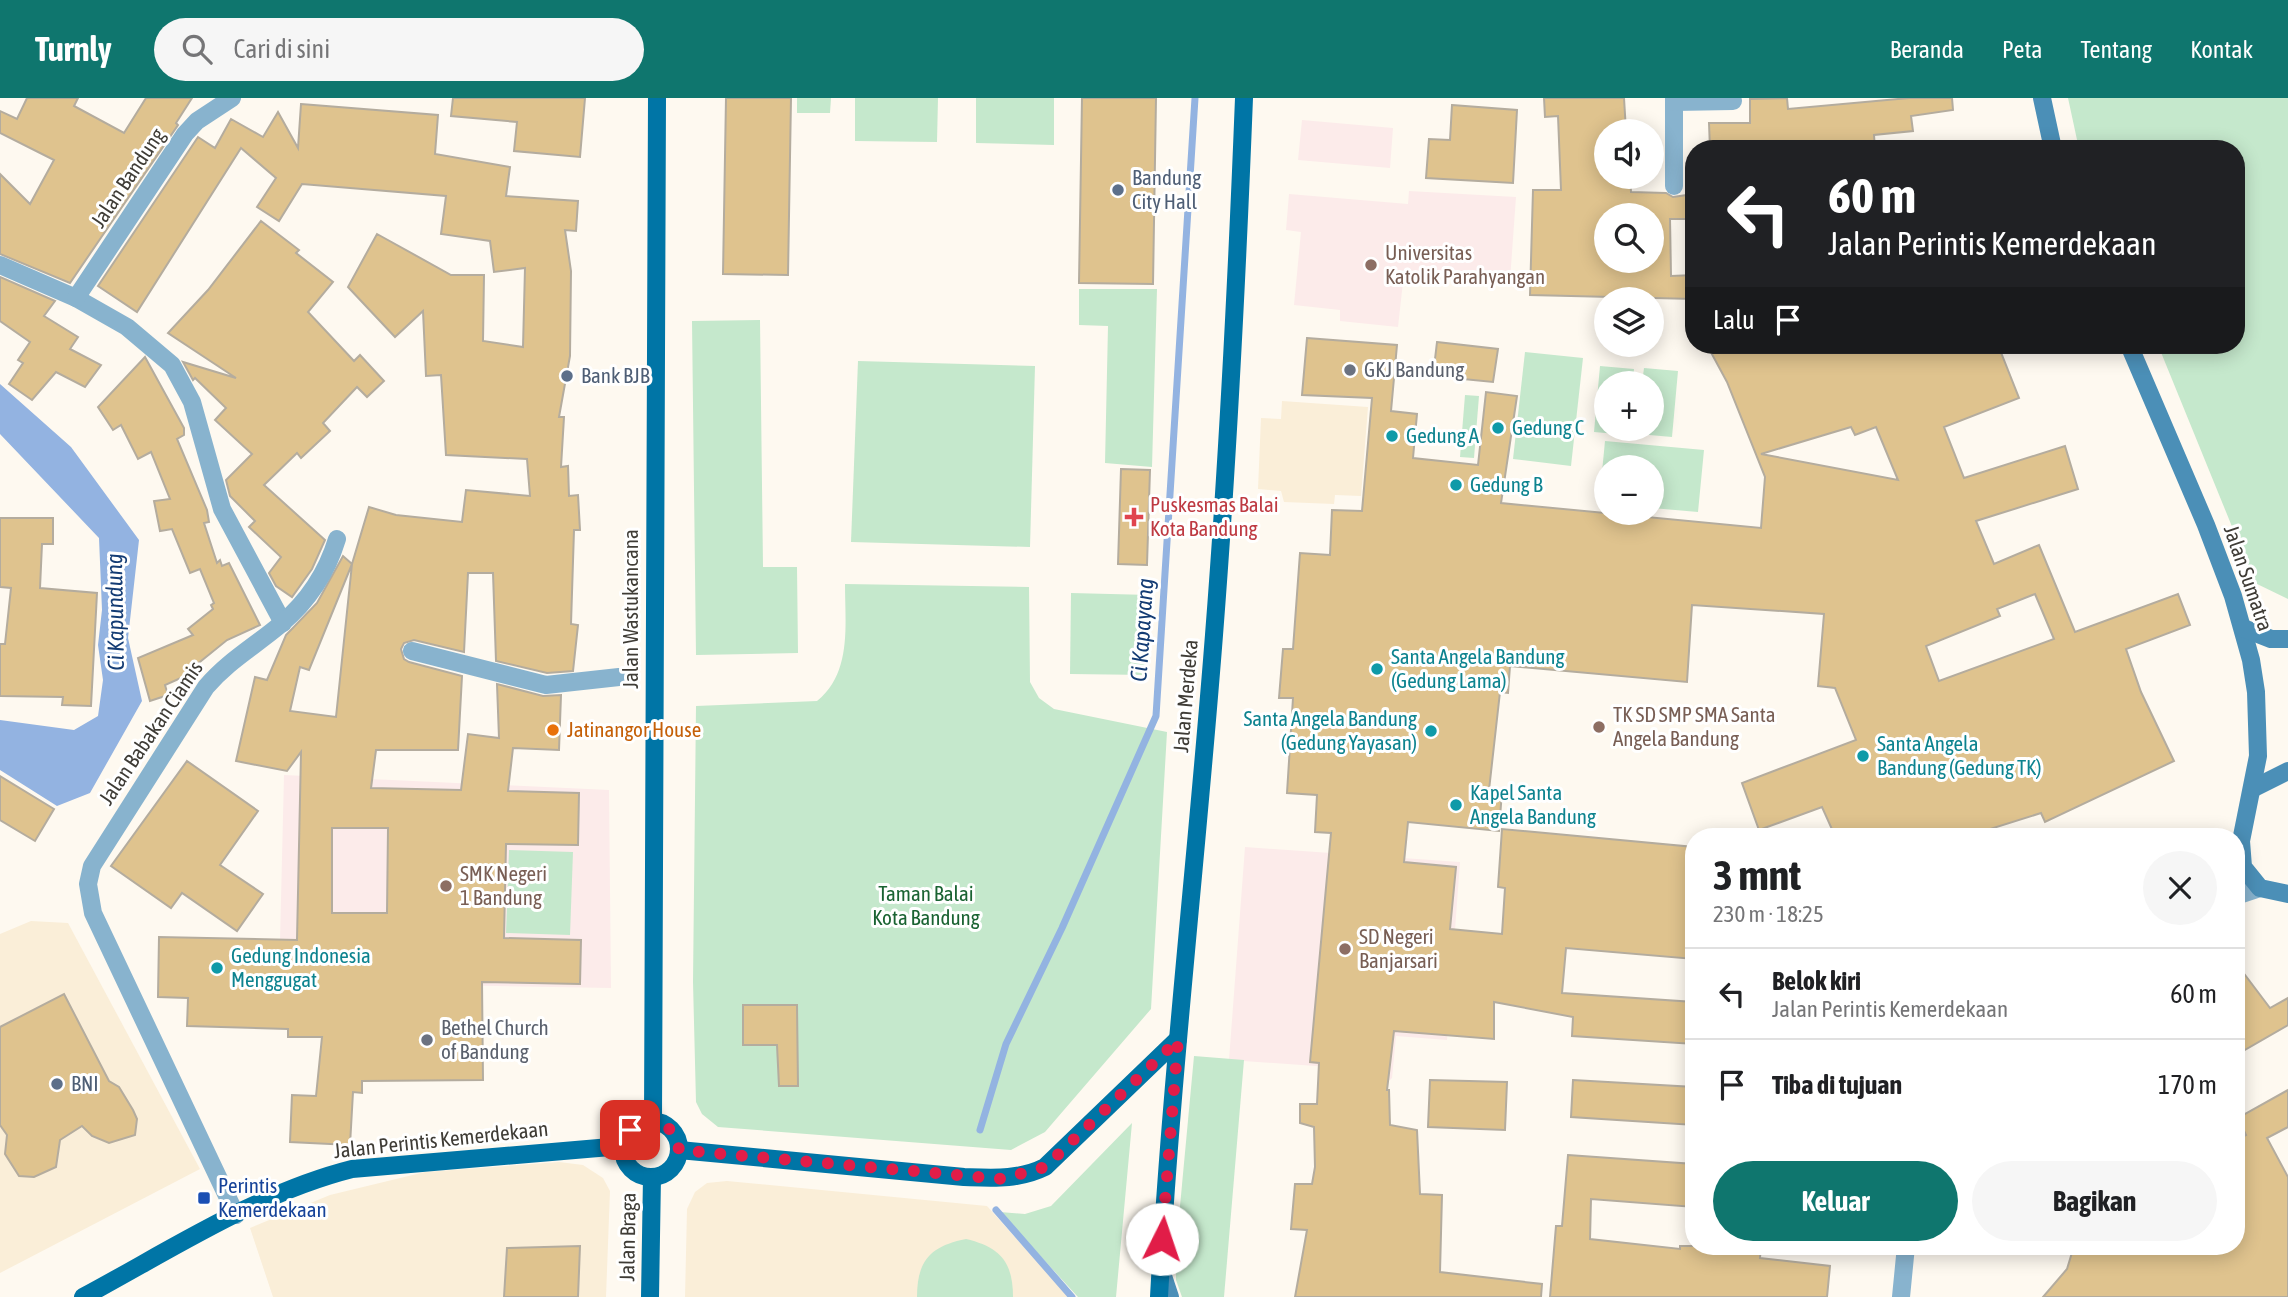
<!DOCTYPE html>
<html lang="id">
<head>
<meta charset="utf-8">
<style>
	:root { --surface:#fff; --page:#f6f6f6; --text:#202124; --muted:#757577; --line:#e0e0e0; --accent:#0f766e }
	body { margin:0; font-family:"Asap Condensed",sans-serif; background:var(--page); color:var(--text); height:100vh; display:flex; flex-direction:column; font-size:26px; white-space:nowrap }
	* { box-sizing:border-box; margin:0 }
	p { font-size:23px; color:var(--muted) }
	.icon { flex:none; width:38px; height:38px; fill:none; stroke:currentColor; stroke-width:2; stroke-linecap:round; stroke-linejoin:round }
	.map { position:relative; flex:1; overflow:hidden }
	.panel { position:absolute; left:1685px; top:730px; width:560px; height:427px; display:flex; flex-direction:column; background:var(--surface); border-radius:28px; box-shadow:0 4px 18px #0003 }
	.panel>* { flex:none }
	.hud { position:absolute; left:1685px; top:42px; width:560px; height:214px; border-radius:28px; box-shadow:0 4px 18px #0003; background:#202124; color:#fff; overflow:hidden }
	.controls { position:absolute; left:1594px; top:21px; display:grid; gap:14px }
	.controls a { display:grid; place-items:center; width:70px; height:70px; border-radius:50%; background:var(--surface); box-shadow:0 4px 18px #0003; font-size:35px }
	.pin { position:absolute; display:grid; place-items:center; width:60px; height:60px; color:#fff; margin:-30px; border-radius:14px; box-shadow:0 4px 10px #0006 }
	.me { position:absolute; width:77px; margin:-38px; rotate:4deg; stroke-linejoin:round; filter:drop-shadow(0 0 5px #0008) }
	.turn { display:flex; align-items:center; gap:24px; height:147px; padding:0 28px; font-size:32px }
	.turn .icon { width:91px; height:91px; stroke-width:2.5 }
	.turn b { display:block; font-size:49px; line-height:60px }
	.then { display:flex; align-items:center; height:66px; padding:0 28px; background:#0003; gap:14px; font-size:26px }
	.round { display:grid; place-items:center; flex:none; width:74px; height:74px; border-radius:37px; background:var(--page) }
	.summary { display:flex; align-items:center; justify-content:space-between; height:119px; padding:0 28px }
	h1 { font-size:42px; font-weight:700; line-height:52px }
	.primary-button { display:flex; gap:14px; margin-top:auto; padding:14px 28px }
	.primary-button a { flex:1; height:80px; border-radius:42px; background:var(--accent); color:#fff; font-size:28px; font-weight:700; line-height:80px; text-align:center }
	.primary-button a+a { background:var(--page); color:var(--text) }
	ul { padding:0; list-style:none }
	li { display:flex; align-items:center; gap:21px; height:91px; padding:0 28px; border-top:2px solid var(--line) }
	li div { flex:1 }
	li b { display:block; font-size:26px }
	li em { font-style:normal }
	header { display:flex; align-items:center; gap:42px; box-sizing:border-box; height:98px; padding:0 35px; background:var(--accent); color:#fff }
	header strong { font-size:33px }
	nav { display:flex; gap:38px; margin-inline-start:auto; font-size:24px }
	.search { width:490px; height:63px; background:var(--page); display:flex; align-items:center; gap:18px; box-sizing:border-box; padding:0 24px; border-radius:38px; color:var(--muted); font-size:26px }
	.map>svg:first-child { display:block }
	.built { fill:#faeed8 }
	.education { fill:#fcebea }
	.green { fill:#c5e8cc }
	.water { fill:#93b3e1 }
	.lines { fill:none; stroke-linecap:round; stroke-linejoin:round }
	.stream { stroke:#93b3e1; stroke-width:7 }
	.building { fill:#dfc38e; stroke:#b4ac9e; stroke-width:2; fill-rule:evenodd }
	.street { stroke:#88b3ce; stroke-width:18 }
	.secondary { stroke:#4b8fb7; stroke-width:18 }
	.primary { stroke:#0075a6; stroke-width:18 }
	.route { stroke:#e11d48; stroke-width:12; stroke-dasharray:0 21.6 }
	.service-dot { fill:#5c6f8a; stroke:#fff; stroke-width:2.5 }
	.education-dot { fill:#8d6e63; stroke:#fff; stroke-width:2.5 }
	.worship-dot { fill:#6b7280; stroke:#fff; stroke-width:2.5 }
	.culture-dot { fill:#0f9aa8; stroke:#fff; stroke-width:2.5 }
	.health-dot { fill:#e0444e; stroke:#fff; stroke-width:2.5 }
	.food-dot { fill:#e8710a; stroke:#fff; stroke-width:2.5 }
	.transit-dot { fill:#1a4fb4; stroke:#fff; stroke-width:2.5 }
	.labels { text-anchor:middle; stroke-width:6; stroke-linejoin:round; paint-order:stroke }
	.street-label { font-size:21px; fill:#3f3c36; stroke:#fff }
	.service-label { font-size:21px; fill:#4e5e75; stroke:#fff; text-anchor:start }
	.education-label { font-size:21px; fill:#785e54; stroke:#fff; text-anchor:start }
	.worship-label { font-size:21px; fill:#5b616d; stroke:#fff; text-anchor:start }
	.culture-label { font-size:21px; fill:#0d838f; stroke:#fff; text-anchor:start }
	.health-label { font-size:21px; fill:#be3a42; stroke:#fff; text-anchor:start }
	.food-label { font-size:21px; fill:#c56008; stroke:#fff; text-anchor:start }
	.park-label { font-size:21px; fill:#1a6332; stroke:#fff }
	.transit-label { font-size:21px; fill:#164399; stroke:#fff; text-anchor:start }
	.water-label { font-size:23px; font-style:italic; fill:#143c74; stroke:#fff }
</style>
</head>
<body>
<header>
<strong>Turnly</strong>
<div class="search"><svg class="icon" aria-label="search" viewBox="0 0 24 24"><circle cx="10" cy="10" r="6"/><path d="M15 15l6 6"/></svg>Cari di sini</div>
<nav><a>Beranda</a><a>Peta</a><a>Tentang</a><a>Kontak</a></nav>
</header>
<div class="map">
<svg width="2288" height="1199" viewBox="0 0 2288 1199">
	<rect width="100%" height="100%" fill="#fef9f0"/>
	<g class="built">
		<polygon points="1282,303 1368,309 1361,398 1335,397 1334,406 1284,404 1281,393 1258,391 1261,320 1281,321"/>
		<polygon points="31,823 68,825 200,1071 0,1175 0,836"/>
		<polygon points="559,1064 583,1067 603,1080 610,1093 606,1199 273,1199 250,1130 330,1097 425,1074"/>
		<polygon points="727,1083 987,1108 1069,1199 685,1199 687,1111 695,1094 707,1085"/>
	</g>
	<g class="education">
		<polygon points="1302,22 1393,30 1390,70 1298,62"/>
		<polygon points="1409,93 1516,99 1510,182 1404,175 1398,229 1340,223 1340,212 1294,207 1301,134 1286,132 1289,96 1408,106"/>
		<polygon points="284,677 609,692 611,890 279,884"/>
		<polygon points="1245,749 1460,764 1447,942 1396,938 1392,980 1390,982 1347,976 1344,970 1229,962"/>
	</g>
	<g class="green">
		<polygon points="797,0 831,0 830,15 797,15"/>
		<polygon points="855,0 938,0 937,44 855,43"/>
		<polygon points="976,0 1054,0 1054,47 976,45"/>
		<polygon points="2068,0 2288,0 2288,501 2255,485 2158,247 2236,247 2236,51 2079,51"/>
		<polygon points="1079,191 1157,191 1152,369 1105,365 1108,228 1079,227"/>
		<polygon points="760,222 763,469 797,469 798,555 696,557 692,223"/>
		<polygon points="1525,254 1583,260 1571,368 1513,361"/>
		<polygon points="858,263 1035,268 1030,449 851,444"/>
		<polygon points="1600,268 1634,271 1633,285 1606,285 1606,331 1629,331 1628,337 1594,334"/>
		<polygon points="1644,270 1678,273 1672,339 1638,336 1638,331 1652,331 1652,285 1642,285"/>
		<polygon points="1465,297 1479,298 1474,360 1460,359"/>
		<polygon points="1605,343 1704,352 1698,414 1652,410 1652,369 1606,369 1606,405 1599,405"/>
		<path d="M845,486L1029,489L1030,584L1039,600L1054,611L1167,634L1151,911L1045,1034L1011,1052L718,1029L702,1016L696,1004L693,884L696,608L817,603C852,575 845,527 845,486Z"/>
		<polygon points="1071,495 1150,497 1148,577 1070,576"/>
		<polygon points="509,752 573,754 570,837 506,835"/>
		<polygon points="1194,958 1244,962 1224,1199 1182,1199 1176,1182 1176,1151"/>
		<polygon points="1132,1025 1116,1199 1078,1199 1000,1114 1025,1116 1051,1108"/>
		<path d="M966,1141C1000,1149 1013,1164 1013,1199H917C917,1162 931,1148 966,1141Z"/>
	</g>
	<polygon class="water" points="0,286 71,349 139,442 128,540 142,603 90,695 57,708 0,672 0,622 74,632 98,618 103,582 98,547 102,512 99,440 0,336"/>
	<g class="lines">
		<g class="stream">
			<polyline points="980,1032 1006,946 1062,830 1156,618 1195,0"/>
			<polyline points="996,1112 1072,1199"/>
		</g>
	</g>
	<g class="building">
		<polygon points="27,0 78,0 74,8 124,35 146,0 192,0 176,25 178,27 70,185 0,156 0,76 30,106 54,62 0,35 0,13 17,21"/>
		<polygon points="453,0 585,0 580,59 514,53 517,24 451,18"/>
		<polygon points="726,0 791,0 788,177 723,176"/>
		<polygon points="1082,0 1156,0 1153,186 1079,185"/>
		<path d="M1544,0H1624L1626,33H1606V79H1630L1631,94L1666,95L1673,99L1694,96V121H1670L1671,178L1694,177V201L1530,197L1533,92H1561L1558,18L1545,19ZM1606,117H1652V163H1606Z"/>
		<polygon points="1787,0 1788,11 1909,0 1952,0 1953,12 1911,18 1913,33 1874,37 1875,51 1710,51 1709,25 1750,25 1750,1"/>
		<path d="M301,6L438,17L435,56L510,69L506,98L578,103L576,133L565,132L571,173L570,258L559,319H564L561,369L568,368L569,398L578,397L580,432H574L571,526L578,527L573,573L547,575L496,563L493,475H468L464,554L414,542L404,545L401,551L404,561L409,564L462,578L458,652H376L371,690L461,692L468,636L499,640L497,586L543,598L561,597L559,652L513,650L508,693L579,695L578,747L506,746L504,840L581,842L580,886L482,884L483,982L362,983V995L353,994L350,1047L290,1044L292,997L316,998L322,939H288V931L187,928L188,900L158,899L159,839L297,842L301,654L287,673L236,663L255,579L267,582L286,537L317,505L343,458L352,466L369,409L396,417L462,424L466,392L530,398L527,361L446,357L441,277L426,278L423,213L395,239L348,189L377,136L451,177H484L483,243L523,249L525,170L494,174L490,143L441,136L446,98L302,86L279,123L257,109L276,80L241,50L137,214L98,188L198,39L215,50L231,21L263,39L278,14L298,50ZM352,466L336,619L290,613L300,569L309,572ZM332,730H388L387,815H332Z"/>
		<polygon points="1452,7 1517,12 1513,85 1426,80 1429,41 1450,42"/>
		<polygon points="261,123 299,152 296,155 333,184 308,214 354,263 360,257 384,283 367,299 357,289 323,325 330,333 301,360 297,355 264,387 325,442 312,471 292,499 276,488 269,475 281,459 249,429 255,423 230,398 226,382 252,356 215,322 226,310 195,280 193,282 183,264 236,280 168,235 208,192"/>
		<polygon points="0,179 55,203 44,218 78,239 70,251 101,267 85,289 56,274 32,302 9,286 23,265 18,262 30,244 0,223"/>
		<path d="M1307,240L1397,247L1391,313L1417,316L1413,360L1478,367L1486,294L1517,298L1501,405L1761,430L1765,379L1727,284L1707,247H1998L2019,300L1944,329L1964,380L2065,348L2078,391L1976,423L1994,466L2039,447L2075,534L2178,496L2190,527L2126,551L2141,594L2174,663L2045,724L2041,715L1968,738H1835L1822,709L1759,732L1742,685L1856,642L1835,590L1818,588L1824,516L1692,507L1687,584L1510,568L1508,595L1500,594L1489,692L1502,693L1499,733L1408,724L1404,764L1456,769L1450,831L1502,836L1505,790L1498,789L1502,731L1694,749V861L1566,850L1562,895L1694,904V946L1572,938L1573,919L1494,904V941L1394,933L1387,992H1389L1390,1027L1417,1032L1420,1096L1442,1097L1440,1174L1542,1186L1541,1199H1295L1307,1132L1291,1131L1295,1086H1312L1315,1069L1314,1029L1300,1025V1006H1317L1319,965L1310,964L1331,735L1315,734L1317,697L1287,695L1293,600H1279L1283,551H1293L1300,455L1330,457L1332,412L1362,413L1372,300L1302,297ZM1851,329L1855,337L1876,329L1898,382L1761,356ZM2035,496L2054,541L1939,583L1926,548L2000,518L1997,511Z"/>
		<polygon points="1437,244 1498,251 1493,284 1433,278"/>
		<polygon points="145,259 184,330 184,337 177,341 207,412 209,424 204,425 217,465 220,462 222,468 229,465 260,527 227,542 190,572 192,575 165,587 168,597 150,603 138,560 193,537 188,531 213,511 211,507 214,505 200,471 190,475 172,431 160,433 154,403 170,401 151,354 138,361 121,327 113,332 98,309"/>
		<polygon points="1121,371 1150,372 1147,467 1118,466"/>
		<polygon points="0,420 53,420 53,446 42,446 40,490 97,495 91,608 62,607 63,599 0,598 0,546 5,546 11,490 0,489"/>
		<polygon points="187,663 258,713 220,767 263,796 237,833 182,795 171,810 111,768"/>
		<polygon points="0,678 54,711 35,743 0,722"/>
		<polygon points="2236,865 2270,910 2288,900 2288,927 2236,957"/>
		<polygon points="64,896 109,983 119,989 133,1012 137,1021 135,1037 109,1045 92,1038 82,1028 60,1042 56,1069 34,1079 19,1078 5,1056 7,1037 0,1027 0,929"/>
		<polygon points="743,907 797,907 798,988 779,988 777,947 743,947"/>
		<polygon points="1430,982 1507,984 1505,1032 1428,1029"/>
		<polygon points="1573,982 1694,989 1694,1027 1571,1019"/>
		<polygon points="2288,992 2288,1029 2267,1040 2288,1079 2288,1199 2043,1199 2067,1171 2074,1148 2236,1148 2236,1042 2246,1037 2238,1020"/>
		<polygon points="1568,1057 1694,1066 1694,1109 1591,1101 1590,1141 1680,1151 1680,1148 1761,1148 1760,1160 1830,1168 1827,1199 1550,1199 1556,1128 1562,1128"/>
		<polygon points="580,1148 578,1199 504,1199 507,1150"/>
	</g>
	<g class="lines">
		<g class="street">
			<polyline points="1674,0 1674,88"/>
			<polyline points="1674,4 1733,3"/>
			<polyline points="0,167 76,200 127,229 172,267 192,304 222,411 283,525"/>
			<polyline points="76,200 185,36 197,23 232,0"/>
			<polyline points="412,553 546,587 619,579"/>
			<polyline points="2236,798 2260,790"/>
			<path d="M236,1117L93,815L88,786L92,768L206,589C228,563 255,548 281,526C307,504 327,474 337,441"/>
			<polyline points="1901,1199 1906,1148"/>
		</g>
		<g class="secondary">
			<polyline points="2042,0 2053,51"/>
			<polyline points="2129,247 2206,427 2233,498 2251,562 2256,594 2258,658 2241,743 2243,769 2260,790 2288,796"/>
			<polyline points="2243,530 2271,541 2288,541"/>
			<polyline points="2254,690 2288,673"/>
			<polyline points="1161,1172 1170,1199"/>
		</g>
		<g class="primary">
			<circle cx="651" cy="1051" r="28"/>
			<polyline points="653,1023 657,0"/>
			<path d="M679,1052L964,1079C993,1080 1019,1082 1045,1069L1178,941"/>
			<path d="M83,1199C169,1153 257,1095 352,1071L622,1048"/>
			<polyline points="650,1199 652,1079"/>
			<path d="M1159,1199C1171,978 1197,758 1214,537C1228,358 1237,179 1244,0"/>
		</g>
	</g>
	<g class="lines">
		<path class="route" d="M630,1032C651,1015 675,1025 679,1052L1002,1081L1045,1069L1178,942L1162,1141"/>
	</g>
	<g class="service-dot">
		<circle cx="1118" cy="92" r="7"/>
		<circle cx="567" cy="278" r="7"/>
		<circle cx="57" cy="986" r="7"/>
	</g>
	<g class="education-dot">
		<circle cx="1371" cy="167" r="7"/>
		<circle cx="1599" cy="629" r="7"/>
		<circle cx="446" cy="788" r="7"/>
		<circle cx="1345" cy="851" r="7"/>
	</g>
	<g class="worship-dot">
		<circle cx="1350" cy="272" r="7"/>
		<circle cx="427" cy="942" r="7"/>
	</g>
	<g class="culture-dot">
		<circle cx="1498" cy="330" r="7"/>
		<circle cx="1392" cy="338" r="7"/>
		<circle cx="1456" cy="387" r="7"/>
		<circle cx="1377" cy="571" r="7"/>
		<circle cx="1431" cy="633" r="7"/>
		<circle cx="1863" cy="658" r="7"/>
		<circle cx="1456" cy="707" r="7"/>
		<circle cx="217" cy="870" r="7"/>
	</g>
	<path class="health-dot" d="M1130.5 408.5h7v7h7v7h-7v7h-7v-7h-7v-7h7z"/>
	<circle class="food-dot" cx="553" cy="632" r="7"/>
	<rect class="transit-dot" x="197" y="1093" width="14" height="14" rx="3.5"/>
	<g class="labels">
		<g class="street-label">
			<text transform="translate(128 80) rotate(-56)" y="7">Jalan Bandung</text>
			<text transform="translate(2248 480) rotate(71)" y="7">Jalan Sumatra</text>
			<text transform="translate(631 511) rotate(-90)" y="7">Jalan Wastukancana</text>
			<text transform="translate(1186 598) rotate(-85)" y="7">Jalan Merdeka</text>
			<text transform="translate(151 635) rotate(-56)" y="7">Jalan Babakan Ciamis</text>
			<text transform="translate(441 1042) rotate(-6)" y="7">Jalan Perintis Kemerdekaan</text>
			<text transform="translate(628 1139) rotate(-89)" y="7">Jalan Braga</text>
		</g>
		<g class="service-label">
			<text x="1132" y="87">Bandung<tspan x="1132" dy="24">City Hall</tspan></text>
			<text x="581" y="285">Bank BJB</text>
			<text x="71" y="993">BNI</text>
		</g>
		<g class="education-label">
			<text x="1385" y="162">Universitas<tspan x="1385" dy="24">Katolik Parahyangan</tspan></text>
			<text x="1613" y="624">TK SD SMP SMA Santa<tspan x="1613" dy="24">Angela Bandung</tspan></text>
			<text x="460" y="783">SMK Negeri<tspan x="460" dy="24">1 Bandung</tspan></text>
			<text x="1359" y="846">SD Negeri<tspan x="1359" dy="24">Banjarsari</tspan></text>
		</g>
		<g class="worship-label">
			<text x="1364" y="279">GKJ Bandung</text>
			<text x="441" y="937">Bethel Church<tspan x="441" dy="24">of Bandung</tspan></text>
		</g>
		<g class="culture-label">
			<text x="1512" y="337">Gedung C</text>
			<text x="1406" y="345">Gedung A</text>
			<text x="1470" y="394">Gedung B</text>
			<text x="1391" y="566">Santa Angela Bandung<tspan x="1391" dy="24">(Gedung Lama)</tspan></text>
			<text x="1417" y="628" text-anchor="end">Santa Angela Bandung<tspan x="1417" dy="24">(Gedung Yayasan)</tspan></text>
			<text x="1877" y="653">Santa Angela<tspan x="1877" dy="24">Bandung (Gedung TK)</tspan></text>
			<text x="1470" y="702">Kapel Santa<tspan x="1470" dy="24">Angela Bandung</tspan></text>
			<text x="231" y="865">Gedung Indonesia<tspan x="231" dy="24">Menggugat</tspan></text>
		</g>
		<g class="health-label">
			<text x="1150" y="414">Puskesmas Balai<tspan x="1150" dy="24">Kota Bandung</tspan></text>
		</g>
		<g class="food-label">
			<text x="567" y="639">Jatinangor House</text>
		</g>
		<g class="park-label">
			<text x="926" y="803">Taman Balai<tspan x="926" dy="24">Kota Bandung</tspan></text>
		</g>
		<g class="transit-label">
			<text x="218" y="1095">Perintis<tspan x="218" dy="24">Kemerdekaan</tspan></text>
		</g>
		<g class="water-label">
			<text transform="translate(115 514) rotate(-91)" y="8">Ci Kapundung</text>
			<text transform="translate(1142 532) rotate(-86)" y="8">Ci Kapayang</text>
		</g>
	</g>
</svg>
<div class="controls">
<a><svg class="icon" aria-label="sound" viewBox="0 0 24 24"><path d="M4 9h4l5-4v14l-5-4H4zM17 9q2 3 0 6"/></svg></a>
<a><svg class="icon" aria-label="search" viewBox="0 0 24 24"><circle cx="10" cy="10" r="6"/><path d="M15 15l6 6"/></svg></a>
<a><svg class="icon" aria-label="layers" viewBox="0 0 24 24"><path d="M12 4l9 5-9 5-9-5zM3 14l9 5 9-5"/></svg></a>
<a>+</a>
<a>−</a>
</div>
<div class="pin" style="left:630px;top:1032px;background:#d93025"><svg class="icon" aria-label="arrive" viewBox="0 0 24 24"><path d="M6 21V4h12l-3 4 3 4H6"/></svg></div>
<svg class="me" style="left:1162px;top:1141px" viewBox="-20 -20 40 40"><circle r="19" fill="#fff"/><path d="M0-13L10 11 0 6-10 11z" fill="#e11d48"/></svg>
<div class="hud">
<div class="turn"><svg class="icon" aria-label="left" viewBox="0 0 24 24"><path d="M17 20v-9H6M10 6l-5 5 5 5"/></svg><div><b>60 m</b>Jalan Perintis Kemerdekaan</div></div>
<div class="then">Lalu<svg class="icon" aria-label="arrive" viewBox="0 0 24 24"><path d="M6 21V4h12l-3 4 3 4H6"/></svg></div>
</div>
<section class="panel">
<div class="summary"><div><h1>3 mnt</h1><p>230 m · 18:25</p></div><a class="round"><svg class="icon" aria-label="close" viewBox="0 0 24 24"><path d="M6 6l12 12M18 6L6 18"/></svg></a></div>
<ul>
<li><svg class="icon" aria-label="left" viewBox="0 0 24 24"><path d="M17 20v-9H6M10 6l-5 5 5 5"/></svg><div><b>Belok kiri</b><p>Jalan Perintis Kemerdekaan</p></div><em>60 m</em></li>
<li><svg class="icon" aria-label="arrive" viewBox="0 0 24 24"><path d="M6 21V4h12l-3 4 3 4H6"/></svg><div><b>Tiba di tujuan</b></div><em>170 m</em></li>
</ul>
<div class="primary-button"><a>Keluar</a><a>Bagikan</a></div>
</section>
</div>
</body>
</html>
